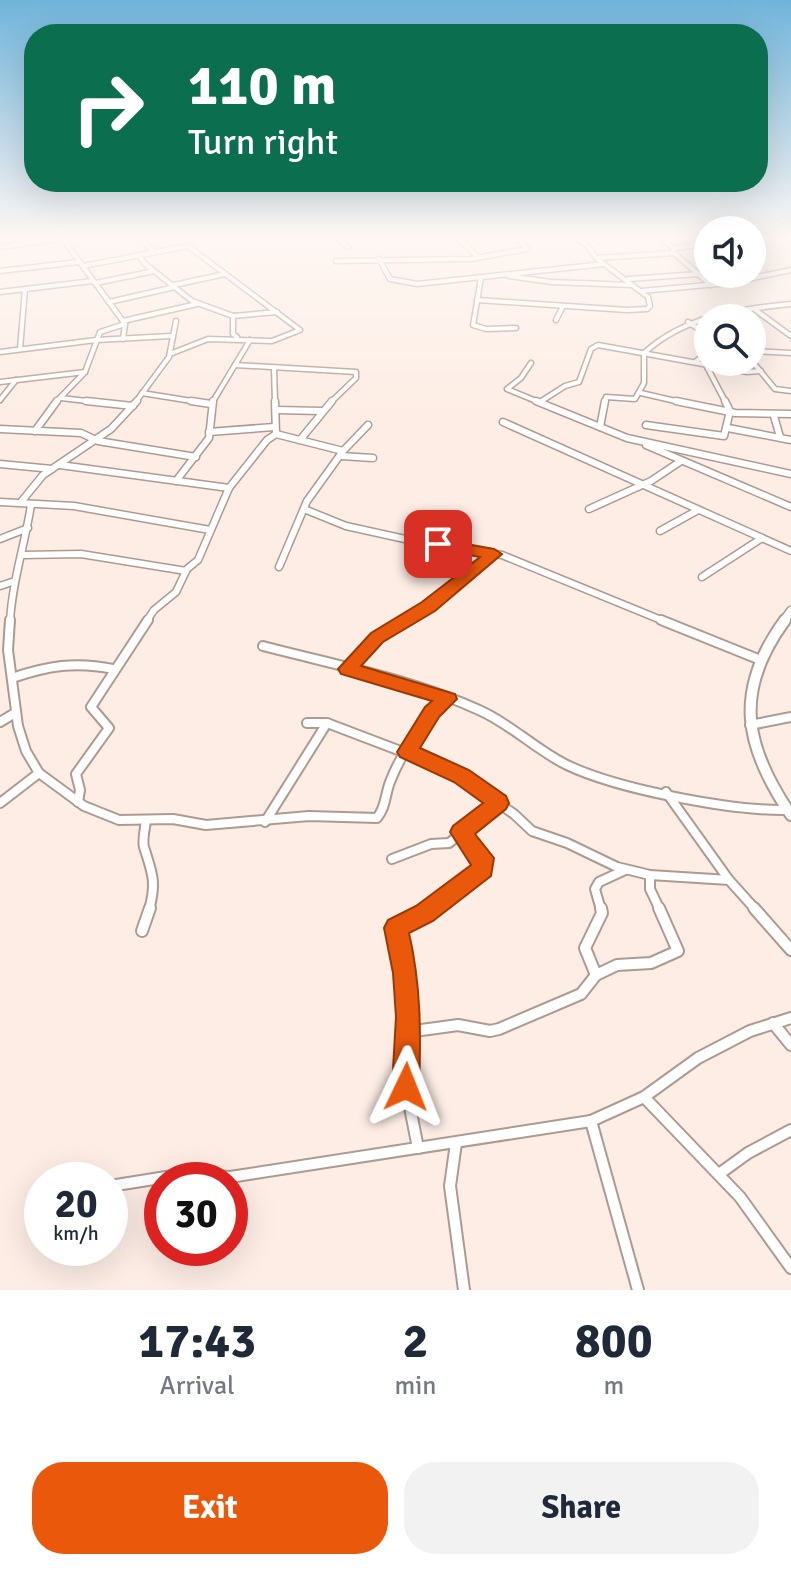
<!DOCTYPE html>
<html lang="en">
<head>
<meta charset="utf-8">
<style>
	:root { --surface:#fff; --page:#f2f2f3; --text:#1f2937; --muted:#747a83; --accent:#ea580c }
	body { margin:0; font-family:Signika,sans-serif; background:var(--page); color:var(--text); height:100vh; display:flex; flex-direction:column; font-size:30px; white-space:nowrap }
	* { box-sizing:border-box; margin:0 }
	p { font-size:26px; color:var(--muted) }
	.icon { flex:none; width:44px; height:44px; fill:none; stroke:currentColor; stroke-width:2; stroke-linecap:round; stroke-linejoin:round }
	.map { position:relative; height:1290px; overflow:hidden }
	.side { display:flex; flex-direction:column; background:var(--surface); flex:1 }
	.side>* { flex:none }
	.guide { position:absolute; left:24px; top:24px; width:744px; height:168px; border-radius:32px; box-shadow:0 8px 32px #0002; background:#0b6e4f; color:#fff; overflow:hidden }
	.controls { position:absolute; left:694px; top:216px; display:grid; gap:16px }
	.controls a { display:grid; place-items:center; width:72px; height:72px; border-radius:50%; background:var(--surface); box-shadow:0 8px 32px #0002; font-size:40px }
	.speed { position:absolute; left:24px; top:1162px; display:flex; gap:16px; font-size:40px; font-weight:700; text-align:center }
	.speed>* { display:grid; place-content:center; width:104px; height:104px; border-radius:50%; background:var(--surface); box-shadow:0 8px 32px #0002; line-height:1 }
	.speed small { font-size:20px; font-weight:400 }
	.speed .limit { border:12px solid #d22; background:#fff; color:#111 }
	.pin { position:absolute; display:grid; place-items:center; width:68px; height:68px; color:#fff; margin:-34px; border-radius:16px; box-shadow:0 4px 12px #0006 }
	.me { position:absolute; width:88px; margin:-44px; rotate:2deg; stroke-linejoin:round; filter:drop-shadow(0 0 6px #0008) }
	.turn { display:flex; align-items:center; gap:28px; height:168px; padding:0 32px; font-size:36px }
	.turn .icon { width:104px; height:104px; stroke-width:2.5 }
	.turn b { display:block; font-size:56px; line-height:68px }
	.eta { display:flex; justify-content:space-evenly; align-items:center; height:136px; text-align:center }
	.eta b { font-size:48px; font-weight:700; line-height:56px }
	.action { display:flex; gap:16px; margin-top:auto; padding:16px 32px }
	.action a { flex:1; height:92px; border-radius:32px; background:var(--accent); color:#fff; font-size:32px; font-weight:700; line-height:92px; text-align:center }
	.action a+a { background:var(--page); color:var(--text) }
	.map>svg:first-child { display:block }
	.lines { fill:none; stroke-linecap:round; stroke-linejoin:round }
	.minor-far3-casing { stroke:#ad9b91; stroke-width:7 }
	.minor-far2-casing { stroke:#ad9b91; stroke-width:9 }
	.minor-far1-casing { stroke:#ad9b91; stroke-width:12 }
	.minor-casing { stroke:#ad9b91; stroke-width:14 }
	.tertiary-far1-casing { stroke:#ad9b91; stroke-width:11 }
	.tertiary-casing { stroke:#ad9b91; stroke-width:14 }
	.minor-far3 { stroke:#fff; stroke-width:4 }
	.minor-far2 { stroke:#fff; stroke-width:6 }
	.minor-far1 { stroke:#fff; stroke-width:8 }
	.minor { stroke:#fff; stroke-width:10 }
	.tertiary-far1 { stroke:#fff; stroke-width:8 }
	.tertiary { stroke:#fff; stroke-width:10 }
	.route { fill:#ea580c; stroke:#983908; stroke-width:2 }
</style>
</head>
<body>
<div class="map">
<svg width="791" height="1290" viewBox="0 0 791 1290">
	<rect width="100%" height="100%" fill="#fdede5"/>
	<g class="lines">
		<g class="minor-far3-casing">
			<g id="minor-far3">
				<polyline points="139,236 152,251"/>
				<polyline points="334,236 348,247"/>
				<polyline points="456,236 478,257"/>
				<polyline points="660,236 673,248 674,253 711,285"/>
				<polyline points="752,238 780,236"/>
				<polyline points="63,239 125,324 123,339"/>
				<polyline points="460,239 476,236"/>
				<polyline points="0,247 80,236"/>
				<polyline points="673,248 708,244"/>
				<polyline points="139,255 144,263 192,301 233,316 233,334 237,337"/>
				<polyline points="597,258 674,253"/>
				<polyline points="379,259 390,279 417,284 604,264"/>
				<polyline points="336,261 471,259 527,249 515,236"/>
				<polyline points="83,266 188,246 300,330 272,341 208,339 170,354"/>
				<polyline points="0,271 78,262"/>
				<polyline points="509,276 551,282 632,285"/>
				<polyline points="481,278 473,325 486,329 516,328"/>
				<polyline points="628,279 699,274"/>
				<polyline points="96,283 154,271"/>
				<polyline points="174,285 225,274"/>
				<polyline points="641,291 729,283 791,270"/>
				<polyline points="0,292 93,281"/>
				<polyline points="477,300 627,310 647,309 650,306 648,297 596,258 587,245 574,236"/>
				<polyline points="109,302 175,287"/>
				<polyline points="754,309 791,336"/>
				<polyline points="233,316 277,312"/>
				<polyline points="556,320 563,306"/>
				<polyline points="123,321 197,304"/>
				<polyline points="688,322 708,335"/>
				<polyline points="20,349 25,289"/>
				<polyline points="752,351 791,353"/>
				<polyline points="0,352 96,340 171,336"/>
				<polyline points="752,361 775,389 791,391"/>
				<polyline points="695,362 708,352"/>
				<polyline points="531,363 521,378 507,389 541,403"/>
				<polyline points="235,365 356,372 356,378 330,403"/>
				<polyline points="706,365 726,403"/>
				<polyline points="274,368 275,403"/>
				<polyline points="0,382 85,372"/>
				<polyline points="142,393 204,403"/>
				<polyline points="641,393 684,403"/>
				<polyline points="61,398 104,403"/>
				<polyline points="0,400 16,380"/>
				<polyline points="540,402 565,386 579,382 591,349 598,345 747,372 761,371"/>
				<polyline points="55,403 85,372 100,332 125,324"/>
				<polyline points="135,403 169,357 176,321"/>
				<polyline points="212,403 250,340"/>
				<path d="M605,403L606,397L635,399L644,383V353C686,315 737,310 791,304"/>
			</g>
		</g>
		<g class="minor-far2-casing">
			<g id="minor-far2">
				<polyline points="86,401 133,406"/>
				<polyline points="191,401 211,404"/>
				<polyline points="536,401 627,438 791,474"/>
				<polyline points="676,401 735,413 791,414"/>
				<polyline points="276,410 322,411"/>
				<polyline points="774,416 780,437"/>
				<polyline points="503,422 791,551"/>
				<polyline points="646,425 724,436 730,411 725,401"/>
				<polyline points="600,427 605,401"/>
				<polyline points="728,428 791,440"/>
				<polyline points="0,429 81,433 98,441 196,457"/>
				<polyline points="35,431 57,401"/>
				<polyline points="209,432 274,427"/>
				<polyline points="276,434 343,451"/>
				<polyline points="300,440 332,401"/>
				<polyline points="646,445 791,507"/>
				<polyline points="341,456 373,458"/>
				<polyline points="0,464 52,469"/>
				<polyline points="60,465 229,488"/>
				<polyline points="176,481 209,438 213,401"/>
				<polyline points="0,502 74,506 210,530"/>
				<polyline points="21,502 43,475 111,429 137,401"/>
				<polyline points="304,509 346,526 423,543 502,555 666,622"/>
				<polyline points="589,509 651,481 681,461"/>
				<polyline points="660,531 698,510"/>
				<polyline points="0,539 28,528"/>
				<polyline points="23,555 81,554 186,571"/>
				<polyline points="279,567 307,501 343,451 368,425"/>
				<polyline points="702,577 762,538"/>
				<polyline points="0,586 15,581"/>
				<path d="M10,622C12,582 25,544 31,505"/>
				<polyline points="146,622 154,610 176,592 187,569 198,560 229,488 267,440 276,434 275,401"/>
				<polyline points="403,622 494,554"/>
			</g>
		</g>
		<g class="minor-far1-casing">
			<g id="minor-far1">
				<path d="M10,620L8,650L18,726L26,751L39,773L84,806L119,820L173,819L206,825L309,816L377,818C386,807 385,795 390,782C402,751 423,721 448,699"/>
				<polyline points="661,620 758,659"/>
				<path d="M263,646C335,665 411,679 479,710C511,724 536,750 567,765C617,789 731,811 787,810"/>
				<polyline points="348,669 377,638 406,620"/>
				<path d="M12,678C47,666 76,661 113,669"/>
				<polyline points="0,722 15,713"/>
				<polyline points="307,723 327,723 448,769 514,814 532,831 567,843 617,867 650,875 729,880"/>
				<polyline points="750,725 791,717"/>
				<polyline points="666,792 729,880 756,910"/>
				<polyline points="78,802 80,790 76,774 109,728 91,707 148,620"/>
				<polyline points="0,803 39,773"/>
				<path d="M146,821C145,828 142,841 144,847C152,873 157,881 149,910"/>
				<polyline points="265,822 327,723"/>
				<polyline points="392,859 431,844 449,843 499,803"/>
				<polyline points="650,875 650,889 660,910"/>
				<polyline points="428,910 483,869 483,858 461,832"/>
				<polyline points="601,910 595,889 599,882 625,870"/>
			</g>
		</g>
		<g class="minor-casing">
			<g id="minor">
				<polyline points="754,908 791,950"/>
				<polyline points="142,931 150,908"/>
				<polyline points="596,975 585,948 602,913 601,908"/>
				<polyline points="773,1023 791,1045"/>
				<polyline points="407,1032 458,1025 490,1031 499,1029 581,994 596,975 617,965 651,963 678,951 659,908"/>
				<polyline points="644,1097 740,1197 791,1268"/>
				<polyline points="591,1121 638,1290"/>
				<polyline points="456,1143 450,1186 464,1290"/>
				<polyline points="418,1148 406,1087 407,966 396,928 431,908"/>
				<polyline points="719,1174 748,1153 791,1130"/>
				<polyline points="110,1186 185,1174 230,1177 591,1121 644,1097 698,1058 750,1031 791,1018"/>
			</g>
		</g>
		<g class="tertiary-far1-casing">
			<polyline id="tertiary-far1" points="783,622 791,611"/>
		</g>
		<g class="tertiary-casing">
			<path id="tertiary" d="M785,620C733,691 744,746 791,815"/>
		</g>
		<use href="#minor-far3" class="minor-far3"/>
		<use href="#minor-far2" class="minor-far2"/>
		<use href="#minor-far1" class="minor-far1"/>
		<use href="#minor" class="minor"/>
		<use href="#tertiary-far1" class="tertiary-far1"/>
		<use href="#tertiary" class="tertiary"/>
	</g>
	<linearGradient id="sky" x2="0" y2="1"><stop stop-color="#70b4db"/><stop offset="0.57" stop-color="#fef7f3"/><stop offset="1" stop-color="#fef7f3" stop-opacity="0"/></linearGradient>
	<rect width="791" height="417" fill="url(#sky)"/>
	<path class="route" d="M438,539L494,549L502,554L435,611L383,642L361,666L455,694L457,699L439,717L420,748L469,770L506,796L509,803L506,809L475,834L494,858L491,876L433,921L409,933C421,985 421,1034 419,1087L415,1096L406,1100L396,1096L392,1087L396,1017L393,973L384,928L388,920L416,906L471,865L450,832L453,826L483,803L454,782L400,757L397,752L425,707L432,701L341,674L338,669L371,633L422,602L480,557L432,548L429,544Z"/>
</svg>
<div class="controls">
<a><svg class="icon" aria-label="sound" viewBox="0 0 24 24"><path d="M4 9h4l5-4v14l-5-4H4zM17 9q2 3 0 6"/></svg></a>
<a><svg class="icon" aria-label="search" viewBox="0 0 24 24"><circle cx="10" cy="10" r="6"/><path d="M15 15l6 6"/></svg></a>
</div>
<div class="speed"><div>20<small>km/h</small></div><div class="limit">30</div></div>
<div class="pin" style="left:438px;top:544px;background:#d93025"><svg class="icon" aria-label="arrive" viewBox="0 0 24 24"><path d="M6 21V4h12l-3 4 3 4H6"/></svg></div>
<svg class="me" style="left:406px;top:1087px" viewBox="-20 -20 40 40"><path d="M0-17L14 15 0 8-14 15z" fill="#ea580c" stroke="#fff" stroke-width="4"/></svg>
<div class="guide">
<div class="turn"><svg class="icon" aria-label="right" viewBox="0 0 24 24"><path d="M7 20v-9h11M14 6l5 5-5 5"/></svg><div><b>110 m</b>Turn right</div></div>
</div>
</div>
<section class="side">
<div class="eta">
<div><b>17:43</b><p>Arrival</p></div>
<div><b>2</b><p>min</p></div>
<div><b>800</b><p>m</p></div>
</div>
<div class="action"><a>Exit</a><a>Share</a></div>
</section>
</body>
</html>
